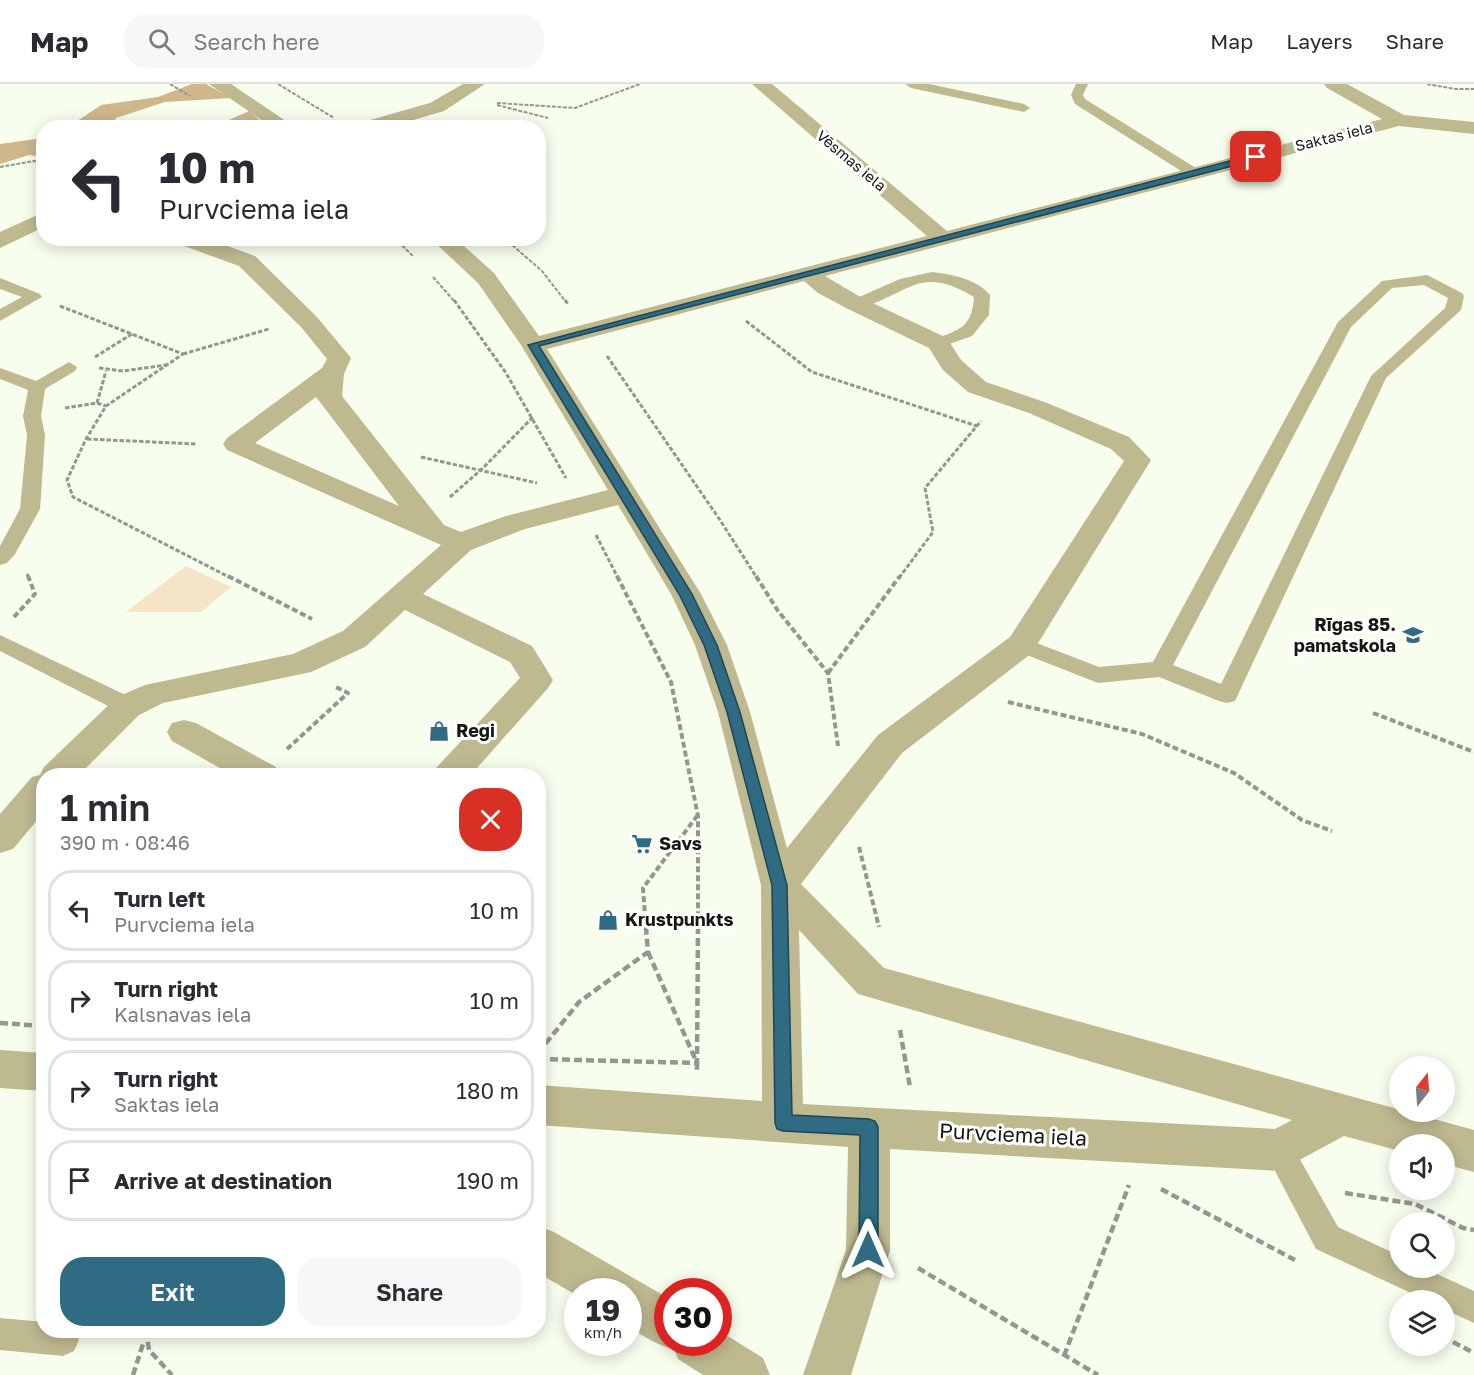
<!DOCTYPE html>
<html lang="en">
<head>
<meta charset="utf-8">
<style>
	:root { --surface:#fff; --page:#f7f7f7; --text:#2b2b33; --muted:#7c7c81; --line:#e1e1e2; --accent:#2f6b82 }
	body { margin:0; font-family:"Golos Text",sans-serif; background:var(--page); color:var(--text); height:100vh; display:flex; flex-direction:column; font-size:22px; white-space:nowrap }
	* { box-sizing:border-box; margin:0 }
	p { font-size:20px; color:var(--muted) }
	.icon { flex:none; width:33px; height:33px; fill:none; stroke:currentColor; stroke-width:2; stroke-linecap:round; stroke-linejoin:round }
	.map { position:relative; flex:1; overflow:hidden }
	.side { position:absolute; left:36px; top:684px; width:510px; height:570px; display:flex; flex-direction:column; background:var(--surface); border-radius:24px; box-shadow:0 3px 15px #0003 }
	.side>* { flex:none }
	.top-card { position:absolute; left:36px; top:36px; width:510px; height:126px; border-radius:24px; box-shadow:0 3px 15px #0003; background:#fff; color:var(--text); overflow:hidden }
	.needle { width:39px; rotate:17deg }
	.fabs { position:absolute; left:1389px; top:972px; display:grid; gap:12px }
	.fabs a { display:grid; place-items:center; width:66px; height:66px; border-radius:50%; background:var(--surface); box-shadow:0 3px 15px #0003; font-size:30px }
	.speed { position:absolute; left:564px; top:1194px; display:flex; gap:12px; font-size:30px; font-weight:700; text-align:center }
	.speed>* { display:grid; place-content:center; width:78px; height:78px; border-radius:50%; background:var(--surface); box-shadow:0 3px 15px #0003; line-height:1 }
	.speed small { font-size:15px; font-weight:400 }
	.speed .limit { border:9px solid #d22; background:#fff; color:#111 }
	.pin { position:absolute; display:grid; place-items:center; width:51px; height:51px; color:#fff; margin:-26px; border-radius:12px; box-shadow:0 3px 9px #0006 }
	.me { position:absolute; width:66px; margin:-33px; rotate:0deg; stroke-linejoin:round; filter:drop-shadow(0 0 4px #0008) }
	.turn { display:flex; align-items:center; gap:21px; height:126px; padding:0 24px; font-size:27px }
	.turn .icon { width:78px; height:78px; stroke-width:2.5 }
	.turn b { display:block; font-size:42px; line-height:51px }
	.round { display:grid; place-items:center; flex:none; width:63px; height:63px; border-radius:24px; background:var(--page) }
	.summary { display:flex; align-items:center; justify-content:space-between; height:102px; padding:0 24px }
	h1 { font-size:36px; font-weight:600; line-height:45px }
	.button { display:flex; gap:12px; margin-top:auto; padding:12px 24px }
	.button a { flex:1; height:69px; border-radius:24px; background:var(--accent); color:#fff; font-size:24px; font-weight:600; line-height:69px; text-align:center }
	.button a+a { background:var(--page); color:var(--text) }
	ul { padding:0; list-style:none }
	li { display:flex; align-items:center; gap:18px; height:81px; margin:0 12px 9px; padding:0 12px; border:3px solid var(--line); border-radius:24px }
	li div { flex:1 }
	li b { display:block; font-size:22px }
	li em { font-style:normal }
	header { display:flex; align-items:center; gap:36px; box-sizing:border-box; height:84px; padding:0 30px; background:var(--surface); border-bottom:2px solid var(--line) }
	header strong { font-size:28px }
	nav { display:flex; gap:33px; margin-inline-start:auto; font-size:21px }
	.search { width:420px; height:54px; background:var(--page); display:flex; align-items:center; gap:15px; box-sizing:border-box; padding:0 21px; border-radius:24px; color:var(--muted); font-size:22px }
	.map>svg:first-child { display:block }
	.green { fill:#f6e4c7 }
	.forest { fill:#d0b78b }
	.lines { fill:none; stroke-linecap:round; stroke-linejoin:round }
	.path-far3 { stroke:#94988c; stroke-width:2; stroke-dasharray:4 1.5; stroke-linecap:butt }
	.path-far2 { stroke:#94988c; stroke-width:3; stroke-dasharray:4.5 2; stroke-linecap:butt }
	.path-far1 { stroke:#94988c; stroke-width:4; stroke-dasharray:6 3; stroke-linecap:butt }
	.path { stroke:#94988c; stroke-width:4.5; stroke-dasharray:8 4; stroke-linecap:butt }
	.service { fill:#beb98f; fill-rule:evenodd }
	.minor { fill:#beb98f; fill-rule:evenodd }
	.route { fill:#2f6b82; stroke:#1f4654; stroke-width:1.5 }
	.labels { text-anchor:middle; stroke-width:6; stroke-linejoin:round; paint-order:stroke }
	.far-street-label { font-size:15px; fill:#151711; stroke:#fff }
	.poi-label { font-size:18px; font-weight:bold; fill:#151711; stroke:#fff; text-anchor:start }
	.near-street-label { font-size:21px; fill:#151711; stroke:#fff }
</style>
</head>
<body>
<header>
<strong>Map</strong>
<div class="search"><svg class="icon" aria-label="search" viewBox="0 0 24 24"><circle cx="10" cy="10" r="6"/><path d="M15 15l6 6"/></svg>Search here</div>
<nav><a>Map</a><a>Layers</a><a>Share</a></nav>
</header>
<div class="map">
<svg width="1474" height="1291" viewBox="0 0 1474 1291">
	<rect width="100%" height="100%" fill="#f8feed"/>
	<polygon class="green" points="186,482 231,503 201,528 126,528"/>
	<g class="forest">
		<polygon points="192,0 206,0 231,14 165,18 116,34 110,43 67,44 101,21 158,13"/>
		<polygon points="249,27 268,43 211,44"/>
		<polygon points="43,54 43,73 29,71 0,80 0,60"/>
	</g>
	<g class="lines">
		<g class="path-far3">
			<polyline points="170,0 190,12"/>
			<polyline points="278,0 334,34"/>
			<polyline points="1427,0 1455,5 1474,5"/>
			<polyline points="497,19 575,24 640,0"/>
			<polyline points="497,21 548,34"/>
			<polyline points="0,83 34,77 44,78"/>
			<polyline points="394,154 413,172"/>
			<polyline points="504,154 542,187 566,218"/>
			<polyline points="433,193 455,218"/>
		</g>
		<g class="path-far2">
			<polyline points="454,216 506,289 566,394"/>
			<polyline points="565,216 568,220"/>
			<polyline points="60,222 183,270 106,322 86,355 67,396 73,413 231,494"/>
			<polyline points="746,237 812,288 977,342"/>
			<polyline points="183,270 269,245"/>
			<polyline points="607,272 720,436 757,494"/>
			<polyline points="95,273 132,250"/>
			<polyline points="99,284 123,287 166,281"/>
			<polyline points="97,319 106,287"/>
			<polyline points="65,324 97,319 106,322"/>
			<polyline points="87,355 197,360"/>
			<polyline points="421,373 537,399"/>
			<polyline points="450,413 482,385 533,333"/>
			<polyline points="596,451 618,494"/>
			<polyline points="27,490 29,494"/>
			<polyline points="899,494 933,448 925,404 981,337"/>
		</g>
		<g class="path-far1">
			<polyline points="228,492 312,535"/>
			<polyline points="617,492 671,598 698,732 698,845"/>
			<polyline points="756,492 778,527 828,589 838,662"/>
			<polyline points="14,533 35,510 28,492"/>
			<polyline points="828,589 900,492"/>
			<polyline points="1008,618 1142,650 1234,689 1302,736 1332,747"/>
			<polyline points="1373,629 1474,668"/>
			<polyline points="287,665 348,609 334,602"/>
			<polyline points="859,763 879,843"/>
			<polyline points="646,845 643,804 697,732"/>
		</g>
		<g class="path">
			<polyline points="648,868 697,979 697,989"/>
			<polyline points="0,939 44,942"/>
			<polyline points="900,946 910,1003"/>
			<polyline points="538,969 579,918 648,868 646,844"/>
			<polyline points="538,975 697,979 698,844"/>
			<polyline points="1161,1105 1295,1176"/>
			<polyline points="1345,1109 1415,1120 1463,1144 1474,1146"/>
			<polyline points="918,1184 1098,1291"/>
			<polyline points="146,1246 149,1266 172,1291"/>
			<polyline points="1453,1258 1474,1269"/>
			<polyline points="1064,1272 1129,1101"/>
			<polyline points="133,1291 144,1257"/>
		</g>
		<g class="service">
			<polygon points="905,0 929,0 1024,20 1030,24 1024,28 911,4"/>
			<polygon points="1076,0 1088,0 1083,11 1085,15 1199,86 1201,89 1199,92 1189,92 1075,20 1071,11"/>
			<path d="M932,188C951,190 977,195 990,211L989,231L972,252L938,264L930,259L932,256C959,246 972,244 974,213C917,179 909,212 856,225L848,220L850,217L900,195Z"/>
			<path d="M1427,191L1462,209L1464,212L1461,226L1386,294L1235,617L1227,619L1219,617L1159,593L1098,599L1014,566L1010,561L1014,556L1021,553L1099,583L1153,578L1338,238L1382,197ZM1424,201L1448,214L1445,224L1371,292L1221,600L1173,581L1351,243L1392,204Z"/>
			<polygon points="0,194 40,210 42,213 0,237 0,225 22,213 0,205"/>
			<polygon points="69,278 77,283 75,287 45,305 41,332 45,351 40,425 15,470 7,479 0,481 0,462 20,425 27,351 23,332 28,306 0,295 0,284 36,297"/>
			<polygon points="0,551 136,616 139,622 136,628 128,630 120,628 0,567"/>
			<polygon points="1279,1052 1289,1056 1338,1143 1400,1172 1400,1184 1424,1184 1474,1207 1474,1239 1444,1225 1444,1216 1426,1216 1316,1165 1264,1066 1269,1056"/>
			<polygon points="0,1234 44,1238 44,1246 75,1246 79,1256 74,1267 63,1272 0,1266"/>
		</g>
		<g class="minor">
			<polygon points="209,0 231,0 296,44 273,44"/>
			<polygon points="463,0 485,0 444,27 386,44 354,44 356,40 430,19"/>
			<path d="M752,0H772L947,147L1382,35L1327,4L1324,0H1347L1404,31L1474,38V50L1399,42L825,192L864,215L947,254L961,276L986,298L1047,319L1129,353L1151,376L1032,569L902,669L801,800L884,884L1474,1046V1088L1444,1080V1060H1400V1067L1344,1052L1279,1087L890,1065V1166L851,1291H803L846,1166L848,1063L538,1041V1001L762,1017L761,801L718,628L695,561L671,510L618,421L525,445L471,466L423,510L532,562L553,596L548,604L470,692H432L437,683L520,594L510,578L405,526L365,563L311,588L163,619L139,631L78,692H44V728L13,765L0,769V730L32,693L40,691L44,683L117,613L145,601L293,570L343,547L441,461L227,366L223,360L227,354L322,284L327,275L301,243L239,182L176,159L173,154H206L255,172L317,233L351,274L344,290L342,312L444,441L461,448L506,432L608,406L521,261L478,199L430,154H455L494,189L539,252L927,152ZM804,197L818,209L848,225L929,264L943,286L968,308L1029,329L1111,365L1124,377L1010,553L878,651L787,764L750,628L727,561L701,510L547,265ZM316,313L320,318L399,422L255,359ZM799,846L858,910L1292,1036L1275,1045L803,1020Z"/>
			<polygon points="44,128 44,143 0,164 0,148"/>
			<polygon points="184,636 196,639 276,683 281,692 234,692 172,657 167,648 172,639"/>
			<polygon points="0,966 44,969 44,1007 0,1004"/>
			<polygon points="538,1142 554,1148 668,1214 668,1258 718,1258 718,1246 763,1274 770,1291 703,1291 678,1275 673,1262 668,1264 652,1257 628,1243 628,1208 578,1208 578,1212 538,1189"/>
		</g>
	</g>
	<polygon class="route" points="1256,70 1261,73 1259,75 539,262 692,510 717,561 740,628 787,801 792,1031 869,1035 875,1037 878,1043 878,1166 875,1173 868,1175 862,1173 859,1166 860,1051 783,1047 777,1045 775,1039 772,801 727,628 704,561 679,510 528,261"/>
	<defs>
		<g id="school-bare" transform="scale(1.62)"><path d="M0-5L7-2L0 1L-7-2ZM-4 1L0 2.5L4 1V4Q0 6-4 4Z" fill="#2f6b82" stroke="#fff" stroke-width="2.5" paint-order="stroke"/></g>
		<g id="shop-bare" transform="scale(1.62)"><path d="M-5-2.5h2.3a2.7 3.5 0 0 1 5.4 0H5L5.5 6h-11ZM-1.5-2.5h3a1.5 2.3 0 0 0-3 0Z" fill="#2f6b82" stroke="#fff" stroke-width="2.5" paint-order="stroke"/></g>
		<g id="supermarket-bare" transform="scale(1.62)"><path d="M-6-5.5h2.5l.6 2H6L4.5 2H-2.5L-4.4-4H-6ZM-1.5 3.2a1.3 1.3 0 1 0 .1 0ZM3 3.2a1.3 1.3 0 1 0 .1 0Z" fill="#2f6b82" stroke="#fff" stroke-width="2.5" paint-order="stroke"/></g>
	</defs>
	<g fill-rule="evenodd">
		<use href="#school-bare" x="1413" y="551"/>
		<use href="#shop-bare" x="439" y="647"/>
		<use href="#supermarket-bare" x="642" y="760"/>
		<use href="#shop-bare" x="608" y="836"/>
	</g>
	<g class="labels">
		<g class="far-street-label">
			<text transform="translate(1334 53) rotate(-14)" y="5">Saktas iela</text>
			<text transform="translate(851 77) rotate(40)" y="5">Vēsmas iela</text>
		</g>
		<g class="poi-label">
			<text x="1396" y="547" text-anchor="end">Rīgas 85.<tspan x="1396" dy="21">pamatskola</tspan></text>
			<text x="456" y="653">Regi</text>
			<text x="659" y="766">Savs</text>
			<text x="625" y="842">Krustpunkts</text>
		</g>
		<g class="near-street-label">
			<text transform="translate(1013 1051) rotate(3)" y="7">Purvciema iela</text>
		</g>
	</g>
</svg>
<div class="fabs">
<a><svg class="needle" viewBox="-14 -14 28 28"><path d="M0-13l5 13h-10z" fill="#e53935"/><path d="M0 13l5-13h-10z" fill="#7c7c81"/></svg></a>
<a><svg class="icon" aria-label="sound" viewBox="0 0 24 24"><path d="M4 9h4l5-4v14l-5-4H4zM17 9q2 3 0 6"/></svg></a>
<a><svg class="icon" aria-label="search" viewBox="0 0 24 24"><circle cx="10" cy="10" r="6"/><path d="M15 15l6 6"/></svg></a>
<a><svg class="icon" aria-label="layers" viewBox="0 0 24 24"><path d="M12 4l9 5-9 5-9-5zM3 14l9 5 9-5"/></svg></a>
</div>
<div class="speed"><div>19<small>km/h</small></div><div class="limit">30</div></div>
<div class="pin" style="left:1256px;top:73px;background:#d93025"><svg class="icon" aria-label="arrive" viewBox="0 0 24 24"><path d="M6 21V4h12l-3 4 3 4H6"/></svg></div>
<svg class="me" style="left:868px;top:1166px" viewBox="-20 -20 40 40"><path d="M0-17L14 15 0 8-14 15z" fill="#2f6b82" stroke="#fff" stroke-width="4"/></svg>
<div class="top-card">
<div class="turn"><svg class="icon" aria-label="left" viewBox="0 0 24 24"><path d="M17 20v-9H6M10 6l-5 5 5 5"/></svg><div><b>10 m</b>Purvciema iela</div></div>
</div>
<section class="side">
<div class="summary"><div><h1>1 min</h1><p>390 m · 08:46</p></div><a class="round" style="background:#d93025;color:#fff"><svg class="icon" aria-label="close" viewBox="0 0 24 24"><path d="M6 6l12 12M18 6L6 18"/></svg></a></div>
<ul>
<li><svg class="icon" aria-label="left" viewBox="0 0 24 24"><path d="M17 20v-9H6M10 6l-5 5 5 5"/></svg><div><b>Turn left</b><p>Purvciema iela</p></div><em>10 m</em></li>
<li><svg class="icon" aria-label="right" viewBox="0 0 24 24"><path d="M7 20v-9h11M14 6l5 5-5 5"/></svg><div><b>Turn right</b><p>Kalsnavas iela</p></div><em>10 m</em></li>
<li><svg class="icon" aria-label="right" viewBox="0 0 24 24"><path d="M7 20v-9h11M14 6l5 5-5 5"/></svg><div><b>Turn right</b><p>Saktas iela</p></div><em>180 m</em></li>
<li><svg class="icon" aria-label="arrive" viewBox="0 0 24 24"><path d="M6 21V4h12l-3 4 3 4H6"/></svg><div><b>Arrive at destination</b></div><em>190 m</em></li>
</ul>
<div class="button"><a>Exit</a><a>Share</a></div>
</section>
</div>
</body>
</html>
